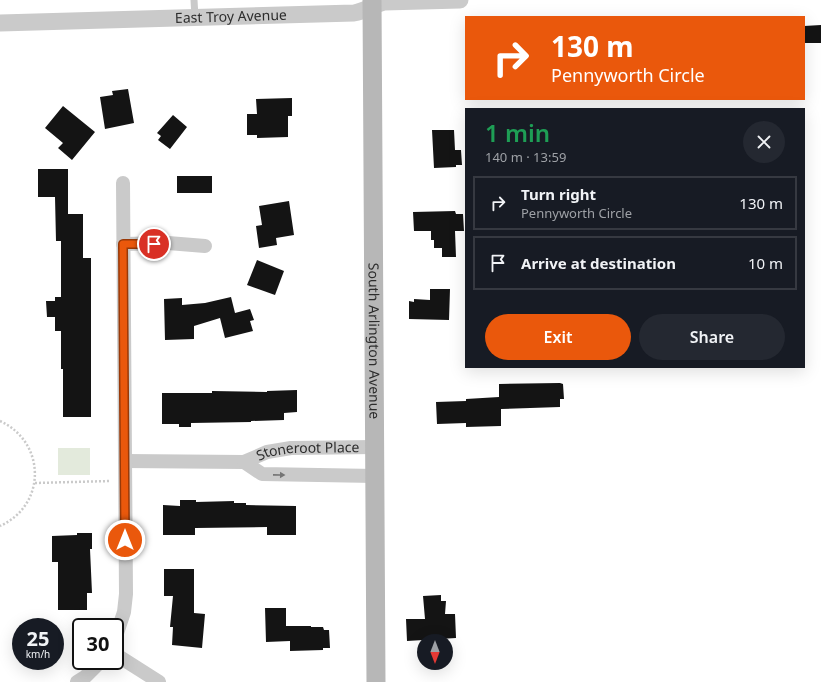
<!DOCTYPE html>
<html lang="en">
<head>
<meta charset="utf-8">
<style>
	:root { --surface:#171b24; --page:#242831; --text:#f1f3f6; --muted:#9ea1a6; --line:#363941; --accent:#ea580c }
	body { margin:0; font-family:"Noto Sans",sans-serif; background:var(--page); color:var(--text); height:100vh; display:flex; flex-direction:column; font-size:15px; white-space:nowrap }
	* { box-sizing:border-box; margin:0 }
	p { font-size:13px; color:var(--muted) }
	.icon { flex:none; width:22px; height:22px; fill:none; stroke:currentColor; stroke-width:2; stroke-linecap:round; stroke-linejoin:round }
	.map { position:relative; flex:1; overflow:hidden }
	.drawer { position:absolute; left:465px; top:108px; width:340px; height:260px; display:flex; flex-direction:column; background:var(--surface); border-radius:0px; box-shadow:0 4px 16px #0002 }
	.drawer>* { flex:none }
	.top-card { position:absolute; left:465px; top:16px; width:340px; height:84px; border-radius:0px; box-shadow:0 4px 16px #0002; background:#ea580c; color:#fff; overflow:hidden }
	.needle { width:26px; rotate:180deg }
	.controls { position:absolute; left:417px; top:634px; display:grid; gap:8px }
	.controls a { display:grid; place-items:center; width:36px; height:36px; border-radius:50%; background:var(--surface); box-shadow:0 4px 16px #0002; font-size:20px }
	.speed { position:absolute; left:12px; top:618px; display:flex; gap:8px; font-size:20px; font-weight:700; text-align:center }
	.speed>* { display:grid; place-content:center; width:52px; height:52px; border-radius:50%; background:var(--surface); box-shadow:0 4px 16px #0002; line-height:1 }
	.speed small { font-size:10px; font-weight:400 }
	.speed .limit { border:2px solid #111; border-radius:6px; background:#fff; color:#111 }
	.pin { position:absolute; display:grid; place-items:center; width:34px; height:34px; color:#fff; margin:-17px; border:2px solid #fff; border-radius:50%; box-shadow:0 1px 4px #0007 }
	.me { position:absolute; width:44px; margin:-22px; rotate:0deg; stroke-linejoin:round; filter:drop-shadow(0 0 3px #0008) }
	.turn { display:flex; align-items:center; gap:14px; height:84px; padding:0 20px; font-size:18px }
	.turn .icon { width:52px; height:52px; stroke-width:2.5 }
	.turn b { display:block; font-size:28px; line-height:34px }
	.round { display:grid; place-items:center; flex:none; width:42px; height:42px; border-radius:21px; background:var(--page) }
	.headline { display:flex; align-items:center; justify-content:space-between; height:68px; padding:0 20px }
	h1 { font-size:24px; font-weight:600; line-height:30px; color:#1e9e55 }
	.cta { display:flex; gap:8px; margin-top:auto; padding:8px 20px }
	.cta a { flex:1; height:46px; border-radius:24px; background:var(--accent); color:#fff; font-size:16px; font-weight:600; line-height:46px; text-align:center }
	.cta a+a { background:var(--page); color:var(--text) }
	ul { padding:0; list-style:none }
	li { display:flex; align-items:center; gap:12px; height:54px; margin:0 8px 6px; padding:0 12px; border:2px solid var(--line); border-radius:0px }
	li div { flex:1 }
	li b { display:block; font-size:15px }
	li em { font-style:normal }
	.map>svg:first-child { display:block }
	.green { fill:#e3eadc }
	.building { fill:#141414 }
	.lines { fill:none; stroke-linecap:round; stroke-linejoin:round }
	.path { stroke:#cacaca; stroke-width:2.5; stroke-dasharray:2 2; stroke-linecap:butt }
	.service { stroke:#cacaca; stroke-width:7 }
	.minor { stroke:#cacaca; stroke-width:14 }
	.tertiary { stroke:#cacaca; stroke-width:17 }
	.secondary { stroke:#b7b7b7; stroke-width:19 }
	.oneway { fill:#747474 }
	.route-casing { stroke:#983908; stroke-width:10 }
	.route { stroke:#ea580c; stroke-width:7 }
	.labels { text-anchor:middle; stroke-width:4; stroke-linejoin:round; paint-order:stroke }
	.street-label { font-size:14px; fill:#2d2d2d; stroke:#fff }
</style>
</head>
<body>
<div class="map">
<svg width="821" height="682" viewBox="0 0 821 682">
	<rect width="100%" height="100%" fill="#fff"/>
	<rect class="green" x="58" y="448" width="32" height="27"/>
	<g class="building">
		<polygon points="821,25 821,43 804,43 804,26"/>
		<polygon points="128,89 134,123 105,129 100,97 113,95 112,91"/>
		<polygon points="292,98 292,116 288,116 288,137 257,138 257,135 247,135 247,114 257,114 256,99"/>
		<polygon points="63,106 95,132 72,160 58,148 63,143 45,128"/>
		<polygon points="173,115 187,127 170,149 158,140 161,136 157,133"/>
		<polygon points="432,130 454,130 455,150 461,150 462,165 456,165 456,167 434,168"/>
		<polygon points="38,169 68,169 68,214 83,214 83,258 91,258 91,417 63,417 63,369 61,369 61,331 55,331 55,317 47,317 46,301 55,301 55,297 61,297 61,241 56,241 55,197 38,197"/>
		<rect x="177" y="176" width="35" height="17"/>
		<polygon points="289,201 294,235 276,238 277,245 259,248 256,226 262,225 259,206"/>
		<polygon points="455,211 456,214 463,214 464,231 455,231 456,257 442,257 442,248 434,248 434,240 431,240 431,231 414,231 413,212"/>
		<polygon points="257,260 284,271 275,295 247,285"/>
		<polygon points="430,289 450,289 449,320 409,319 409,301 414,302 414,299 430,300"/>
		<polygon points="231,297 235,313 250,309 254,320 250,321 253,331 225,338 220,318 194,326 194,339 165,340 164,299 182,298 182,305 205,303"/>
		<polygon points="560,383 563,384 564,399 560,399 560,407 501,409 501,426 466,427 466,423 437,424 436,402 466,401 466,399 499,397 499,384"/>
		<polygon points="297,390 297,412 284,413 284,420 251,421 251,422 191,423 191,427 179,427 179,424 162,424 162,393 212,393 212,391 267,392 267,391"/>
		<polygon points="180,500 196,500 196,502 234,501 234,503 246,503 246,505 296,506 296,535 267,535 267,527 195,528 195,535 163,535 163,505 180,506"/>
		<polygon points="77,533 92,533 92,549 90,549 92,593 87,593 87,610 58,610 58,562 52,562 52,536 77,535"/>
		<polygon points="164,569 194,569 194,613 205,614 202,648 172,645 173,627 170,627 173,596 164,596"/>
		<polygon points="441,595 441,601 446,601 445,614 455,614 456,638 407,641 406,619 425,619 423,596"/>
		<polygon points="265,608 286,608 286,626 311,626 311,627 323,627 324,630 329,630 330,648 323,648 323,650 290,651 290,641 266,642"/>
	</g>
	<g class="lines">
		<g class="path">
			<path d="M0,421C46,442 47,505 0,526"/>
			<polyline points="35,483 110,481"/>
		</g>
		<polyline class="service" points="194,0 195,17"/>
		<g class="minor">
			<polyline points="123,244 168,243 205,246"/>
			<path id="s1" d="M125,461L244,462L267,452L291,448L375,447"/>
			<polyline points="244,462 262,474 375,476"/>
			<polyline points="115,639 124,612 126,594 123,183"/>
			<polyline points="115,654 159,682"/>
			<polyline points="77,682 85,677 101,661"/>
		</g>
		<path class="tertiary" id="s2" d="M0,23L354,13C365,11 373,5 384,2L460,0"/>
		<path class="secondary" id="s3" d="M372,0L376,682"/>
	</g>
	<defs><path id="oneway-solid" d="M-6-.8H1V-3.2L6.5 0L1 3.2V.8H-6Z"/></defs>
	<use class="oneway" href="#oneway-solid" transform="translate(279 475) rotate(1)"/>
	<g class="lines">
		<g class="route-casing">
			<polyline id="route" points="125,540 123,244 154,244"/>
		</g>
		<use href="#route" class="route"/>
	</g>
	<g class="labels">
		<g class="street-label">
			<text dy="5" stroke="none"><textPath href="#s2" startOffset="231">East Troy Avenue</textPath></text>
			<text dy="5" stroke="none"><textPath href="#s3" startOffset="341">South Arlington Avenue</textPath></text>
			<text dy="5" stroke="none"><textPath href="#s1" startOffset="185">Stoneroot Place</textPath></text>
		</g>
	</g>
</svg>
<div class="controls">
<a><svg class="needle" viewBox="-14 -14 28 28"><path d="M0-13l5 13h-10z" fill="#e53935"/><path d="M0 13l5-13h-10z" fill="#9ea1a6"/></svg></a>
</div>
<div class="speed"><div>25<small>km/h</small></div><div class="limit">30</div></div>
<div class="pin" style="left:154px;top:244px;background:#d93025"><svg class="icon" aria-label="arrive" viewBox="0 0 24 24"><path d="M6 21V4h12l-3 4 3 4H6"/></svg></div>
<svg class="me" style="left:125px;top:540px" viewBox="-20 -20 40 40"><circle r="17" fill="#ea580c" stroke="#fff" stroke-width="3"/><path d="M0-11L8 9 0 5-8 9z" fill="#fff"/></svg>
<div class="top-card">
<div class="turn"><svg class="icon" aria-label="right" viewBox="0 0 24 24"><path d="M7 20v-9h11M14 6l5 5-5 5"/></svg><div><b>130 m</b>Pennyworth Circle</div></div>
</div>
<section class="drawer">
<div class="headline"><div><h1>1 min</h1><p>140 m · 13:59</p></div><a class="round"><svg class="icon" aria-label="close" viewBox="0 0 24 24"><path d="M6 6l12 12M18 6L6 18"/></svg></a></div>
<ul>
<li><svg class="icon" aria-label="right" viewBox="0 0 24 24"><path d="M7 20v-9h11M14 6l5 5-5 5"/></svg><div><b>Turn right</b><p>Pennyworth Circle</p></div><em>130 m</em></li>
<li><svg class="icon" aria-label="arrive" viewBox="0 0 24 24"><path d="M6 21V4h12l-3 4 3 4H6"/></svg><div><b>Arrive at destination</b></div><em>10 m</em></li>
</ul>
<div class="cta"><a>Exit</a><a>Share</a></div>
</section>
</div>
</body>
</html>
